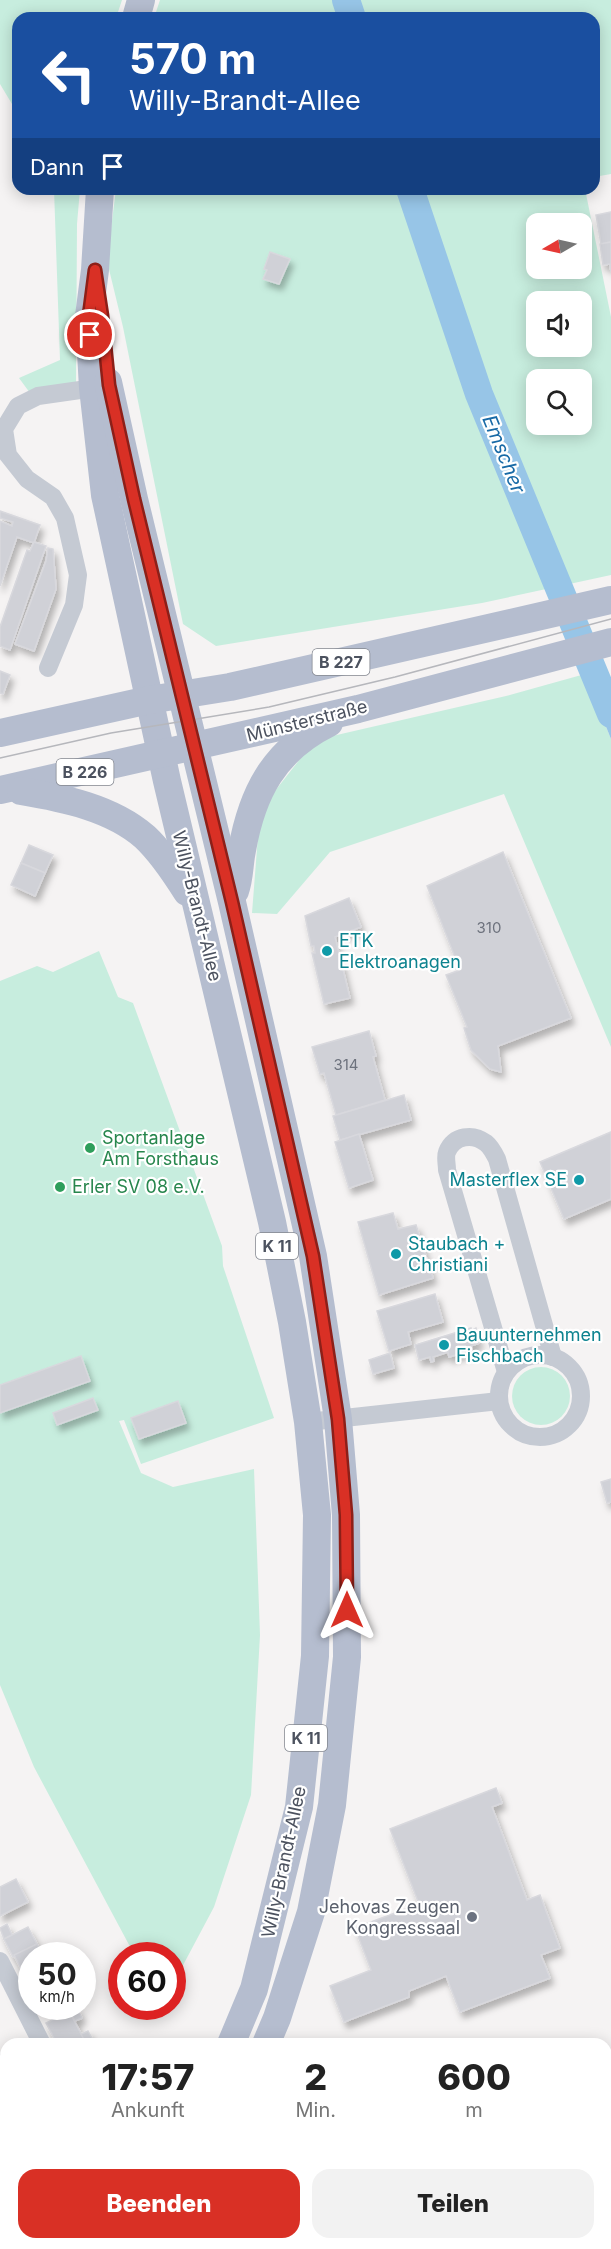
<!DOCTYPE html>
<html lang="de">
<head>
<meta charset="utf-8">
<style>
	:root { --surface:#fff; --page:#f2f2f2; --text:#222; --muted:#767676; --accent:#d93025 }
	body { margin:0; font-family:Inter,sans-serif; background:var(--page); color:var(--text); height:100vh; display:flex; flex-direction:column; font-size:22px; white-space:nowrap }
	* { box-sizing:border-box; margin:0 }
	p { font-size:20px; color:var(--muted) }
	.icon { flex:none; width:33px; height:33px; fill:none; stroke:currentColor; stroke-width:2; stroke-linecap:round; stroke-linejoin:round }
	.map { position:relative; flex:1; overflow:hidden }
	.panel { position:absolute; left:0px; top:2038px; width:612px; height:212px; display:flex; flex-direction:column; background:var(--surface); border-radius:18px 18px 0 0; box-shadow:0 3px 15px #0003 }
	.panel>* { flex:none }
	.top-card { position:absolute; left:12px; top:12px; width:588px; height:183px; border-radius:18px; box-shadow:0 3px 15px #0003; background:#1a4fa0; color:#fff; overflow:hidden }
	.needle { width:39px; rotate:261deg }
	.fabs { position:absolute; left:526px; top:213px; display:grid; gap:12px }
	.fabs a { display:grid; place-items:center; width:66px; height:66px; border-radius:12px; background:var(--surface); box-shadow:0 3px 15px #0003; font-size:30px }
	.speed { position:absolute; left:18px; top:1942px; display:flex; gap:12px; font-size:30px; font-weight:700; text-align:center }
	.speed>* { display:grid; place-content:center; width:78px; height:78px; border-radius:50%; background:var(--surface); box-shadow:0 3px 15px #0003; line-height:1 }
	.speed small { font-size:15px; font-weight:400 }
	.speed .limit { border:9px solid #d22; background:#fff; color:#111 }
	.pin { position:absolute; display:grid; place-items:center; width:51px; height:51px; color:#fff; margin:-26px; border:3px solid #fff; border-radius:50%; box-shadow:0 2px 6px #0007 }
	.me { position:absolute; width:66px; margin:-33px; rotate:0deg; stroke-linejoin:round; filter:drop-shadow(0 0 4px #0008) }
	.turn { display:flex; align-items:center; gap:21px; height:126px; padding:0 18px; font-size:27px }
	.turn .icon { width:78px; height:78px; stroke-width:2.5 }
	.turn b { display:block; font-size:42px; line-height:51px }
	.then { display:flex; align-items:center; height:57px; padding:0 18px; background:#0003; gap:12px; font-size:22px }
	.eta { display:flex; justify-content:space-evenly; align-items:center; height:102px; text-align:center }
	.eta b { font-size:36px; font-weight:800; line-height:42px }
	.action { display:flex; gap:12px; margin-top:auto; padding:12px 18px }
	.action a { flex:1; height:69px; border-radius:18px; background:var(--accent); color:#fff; font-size:24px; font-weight:800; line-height:69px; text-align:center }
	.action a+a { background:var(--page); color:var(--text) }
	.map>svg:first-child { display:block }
	.green { fill:#c7edde; fill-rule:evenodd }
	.water { fill:#97c5e7 }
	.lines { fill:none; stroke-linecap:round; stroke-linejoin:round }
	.river { stroke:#97c5e7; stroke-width:28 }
	.building { fill:#d0d1d7; stroke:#d8d8dd; stroke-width:1.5; filter:url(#shadow) }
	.minor { stroke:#c5cad3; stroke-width:18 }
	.primary { stroke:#b5bdcf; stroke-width:28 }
	.tram { stroke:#b6b7bc; stroke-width:1.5 }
	.route-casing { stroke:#8d1f18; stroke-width:15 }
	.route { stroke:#d93025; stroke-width:10 }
	.culture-dot { fill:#0f9aa8; stroke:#fff; stroke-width:2 }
	.leisure-dot { fill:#2e9e5b; stroke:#fff; stroke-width:2 }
	.worship-dot { fill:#6b7280; stroke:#fff; stroke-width:2 }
	.labels { text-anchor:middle; stroke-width:4.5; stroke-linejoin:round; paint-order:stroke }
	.number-label { font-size:15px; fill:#6d727d }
	.shield { fill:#fff; stroke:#82868f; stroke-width:1.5 }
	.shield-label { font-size:16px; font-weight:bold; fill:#4c525f }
	.street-label { font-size:18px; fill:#4c525f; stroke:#fff }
	.culture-label { font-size:18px; fill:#0d838f; stroke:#fff; text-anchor:start }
	.leisure-label { font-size:18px; fill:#27864d; stroke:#fff; text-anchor:start }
	.worship-label { font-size:18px; fill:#5b616d; stroke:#fff; text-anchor:end }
	.water-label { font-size:20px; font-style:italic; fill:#186aa6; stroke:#fff }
</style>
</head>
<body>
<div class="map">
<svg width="611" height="2249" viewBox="0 0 611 2249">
	<defs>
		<filter id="shadow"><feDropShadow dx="3.5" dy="6" stdDeviation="3" flood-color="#0004"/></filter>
	</defs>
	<rect width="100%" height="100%" fill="#f5f3f3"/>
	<g class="green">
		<polygon points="0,0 122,0 116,18 18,18 18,114 0,84"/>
		<polygon points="160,0 611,0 611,174 594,177 594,18 154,18"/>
		<polygon points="54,189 80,189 77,224 76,384 30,393 19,378 60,360"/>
		<path d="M116,189H585L611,317V575L482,603L216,646L183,624L123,327L107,261ZM537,224H582V268H537ZM537,302H582V346H537ZM537,380H582V424H537Z"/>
		<polygon points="585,674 611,739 611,1047 504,794 330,852 277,914 252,913 260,810 315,740 506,696"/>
		<polygon points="99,951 118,997 133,1003 222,1246 223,1266 274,1418 141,1464 124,1420 119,1421 141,1473 173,1487 254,1469 260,1635 251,1795 214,1907 173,1984 172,1956 135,1956 34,1767 0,1685 0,981 37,966 53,972"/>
		<circle cx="541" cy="1396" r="29"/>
	</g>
	<polygon class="water" points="605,668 611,682 611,739 585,674"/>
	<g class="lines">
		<g class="river">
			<polyline points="346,0 352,18"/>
			<polyline points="410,189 479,394 611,714"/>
		</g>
	</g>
	<g class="building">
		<polygon points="611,212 611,242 601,244 596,215"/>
		<polygon points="611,242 611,272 610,264 603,265 600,244"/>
		<polygon points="270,252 290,259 279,284 263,279 267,270 264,269"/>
		<polygon points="0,511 40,525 34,543 17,537 0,586 0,521 12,526 13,522 0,518"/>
		<polygon points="34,542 46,546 10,650 0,646 0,627 27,550 30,551"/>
		<polygon points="48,548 53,549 56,589 34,651 15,644 46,561"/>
		<polygon points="0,671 10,675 3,694 0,693"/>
		<polygon points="29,845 53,855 45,873 21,863"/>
		<polygon points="503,852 571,1018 498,1046 501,1072 490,1069 471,1050 464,1028 467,1027 446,975 460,970 427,886"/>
		<polygon points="21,863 45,873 35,896 11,885"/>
		<polygon points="349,898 361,927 335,937 350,998 324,1004 312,953 315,953 314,946 311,946 305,916"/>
		<polygon points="369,1031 376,1056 373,1057 385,1100 336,1115 324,1073 320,1074 312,1047"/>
		<polygon points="404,1095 411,1120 340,1140 333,1116"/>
		<polygon points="611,1132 611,1199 564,1219 540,1162"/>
		<polygon points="359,1134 373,1180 349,1188 335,1142"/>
		<polygon points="393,1213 398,1229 416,1225 433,1278 379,1295 358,1222"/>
		<polygon points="435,1294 443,1322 408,1332 411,1344 389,1351 377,1311"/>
		<polygon points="471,1328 476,1343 478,1342 474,1329 476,1328 479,1343 471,1346 472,1350 449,1357 448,1352 433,1357 434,1361 431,1362 430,1357 419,1360 415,1345"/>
		<polygon points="390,1353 394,1368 373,1374 369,1360"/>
		<polygon points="81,1356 90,1381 0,1413 0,1385"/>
		<polygon points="93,1398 98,1410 57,1425 53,1413"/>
		<polygon points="178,1401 186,1423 139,1439 131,1418"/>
		<polygon points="611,1479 611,1502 607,1503 601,1482"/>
		<polygon points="496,1788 502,1803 492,1807 527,1900 540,1895 560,1948 541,1955 550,1978 460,2012 446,1976 409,1991 409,1997 344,2022 330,1986 371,1970 355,1928 419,1904 390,1829"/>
		<polygon points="16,1879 28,1902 0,1916 0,1887"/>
		<polygon points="7,1924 12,1935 4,1939 0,1928"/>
		<polygon points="28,1927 37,1944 13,1957 4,1939"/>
		<polygon points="37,1944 41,1951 46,1949 50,1956 32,1956 32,1982 29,1984 14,1955"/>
		<polygon points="77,2008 82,2018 75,2021 70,2012"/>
		<polygon points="69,2011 86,2043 85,2044 57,2044 46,2023"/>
		<polygon points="88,2031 93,2040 86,2043 81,2034"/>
		<polygon points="0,2054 6,2065 6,2071 0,2074"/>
		<polygon points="6,2071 6,2094 0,2083 0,2074"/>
		<polygon points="6,2220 6,2243 0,2239 0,2230"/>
		<polygon points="7,2244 36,2244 33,2249 15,2249"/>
		<polygon points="460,2244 515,2244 515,2245 506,2249 462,2249"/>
	</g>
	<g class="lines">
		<g class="minor">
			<polyline points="48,668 74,605 78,575 65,518 53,497 27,479 8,455 4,429 18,406 38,396 101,387"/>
			<circle cx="540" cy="1396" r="41"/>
			<path d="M506,1372L447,1170C447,1164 445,1157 447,1152C454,1135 473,1133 486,1143C491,1147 494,1153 497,1159L553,1357"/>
			<polyline points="308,1422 499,1401"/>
			<polyline points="0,1961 42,2044"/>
			<polyline points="210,2244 230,2247"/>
			<polyline points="402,2244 403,2249"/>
			<polyline points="92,2249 96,2244"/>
		</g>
		<g class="primary">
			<polyline points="136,18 141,0"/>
			<polyline points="100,189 95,270 89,316 93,388 105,495 167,781 272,1222 292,1322 308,1422 317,1515 315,1656 299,1807 254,1989 231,2044"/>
			<polyline points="108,382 134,499 232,902 313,1256 338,1419 346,1515 347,1657 332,1805 311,1912 277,2018 266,2044"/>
			<polyline points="0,733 149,700 230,687 611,600"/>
			<polyline points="0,790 358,709 611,642"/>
			<path d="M21,791C63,798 112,808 145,837C161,852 175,873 187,892"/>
			<path d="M235,891C240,877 239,864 242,850C252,793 274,750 329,723"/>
			<polyline points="138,2249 140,2244"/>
			<polyline points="174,2249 177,2244"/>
		</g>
		<polyline class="tram" points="0,758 111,733 269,707 395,677 611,619"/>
	</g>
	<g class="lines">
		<g class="route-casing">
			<polyline id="route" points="90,335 89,316 95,270 102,316 109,385 134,499 232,902 313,1256 338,1419 346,1515 347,1610"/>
		</g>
		<use href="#route" class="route"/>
	</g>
	<g class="culture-dot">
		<circle cx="327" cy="951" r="6"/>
		<circle cx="579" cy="1180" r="6"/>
		<circle cx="396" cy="1254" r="6"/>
		<circle cx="444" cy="1345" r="6"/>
	</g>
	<g class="leisure-dot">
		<circle cx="90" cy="1148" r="6"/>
		<circle cx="60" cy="1187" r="6"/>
	</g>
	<circle class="worship-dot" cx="472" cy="1917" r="6"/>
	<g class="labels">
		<g class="number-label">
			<text x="489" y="933">310</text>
			<text x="346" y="1070">314</text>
		</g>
		<g class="shield">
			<rect x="312.5" y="649" width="57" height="26" rx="4.5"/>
			<rect x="56.5" y="759" width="57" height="26" rx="4.5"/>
			<rect x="256" y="1233" width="42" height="26" rx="4.5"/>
			<rect x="285" y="1725" width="42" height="26" rx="4.5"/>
		</g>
		<g class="shield-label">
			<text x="341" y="668">B 227</text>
			<text x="85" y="778">B 226</text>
			<text x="277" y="1252">K 11</text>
			<text x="306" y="1744">K 11</text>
		</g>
		<g class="street-label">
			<text transform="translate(307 721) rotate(-14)" y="6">Münsterstraße</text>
			<text transform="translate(197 906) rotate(76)" y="6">Willy-Brandt-Allee</text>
			<text transform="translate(284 1862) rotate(-78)" y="6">Willy-Brandt-Allee</text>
		</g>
		<g class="culture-label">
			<text x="339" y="947">ETK<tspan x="339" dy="21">Elektroanagen</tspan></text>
			<text x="567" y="1186" text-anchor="end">Masterflex SE</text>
			<text x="408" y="1250">Staubach +<tspan x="408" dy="21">Christiani</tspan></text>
			<text x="456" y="1341">Bauunternehmen<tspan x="456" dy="21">Fischbach</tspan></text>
		</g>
		<g class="leisure-label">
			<text x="102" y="1144">Sportanlage<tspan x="102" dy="21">Am Forsthaus</tspan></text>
			<text x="72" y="1193">Erler SV 08 e.V.</text>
		</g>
		<g class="worship-label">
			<text x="460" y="1913">Jehovas Zeugen<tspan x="460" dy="21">Kongresssaal</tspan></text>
		</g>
		<g class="water-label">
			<text transform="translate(504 454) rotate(68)" y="7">Emscher</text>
		</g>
	</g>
</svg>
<div class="fabs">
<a><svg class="needle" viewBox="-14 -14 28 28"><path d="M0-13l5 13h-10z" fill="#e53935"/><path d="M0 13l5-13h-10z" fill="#767676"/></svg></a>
<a><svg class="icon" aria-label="sound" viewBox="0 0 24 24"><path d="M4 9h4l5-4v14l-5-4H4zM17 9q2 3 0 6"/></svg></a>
<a><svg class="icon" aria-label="search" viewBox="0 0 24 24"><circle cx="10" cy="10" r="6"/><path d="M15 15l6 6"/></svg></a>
</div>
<div class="speed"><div>50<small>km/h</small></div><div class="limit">60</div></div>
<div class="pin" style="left:90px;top:335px;background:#d93025"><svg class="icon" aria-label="arrive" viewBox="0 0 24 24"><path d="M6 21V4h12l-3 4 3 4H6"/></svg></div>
<svg class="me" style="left:347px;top:1610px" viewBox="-20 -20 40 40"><path d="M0-17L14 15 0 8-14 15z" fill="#d93025" stroke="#fff" stroke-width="4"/></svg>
<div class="top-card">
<div class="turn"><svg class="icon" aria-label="left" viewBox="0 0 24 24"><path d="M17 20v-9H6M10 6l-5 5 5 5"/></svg><div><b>570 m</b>Willy-Brandt-Allee</div></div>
<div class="then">Dann<svg class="icon" aria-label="arrive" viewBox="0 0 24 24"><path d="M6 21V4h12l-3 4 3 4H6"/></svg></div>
</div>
<section class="panel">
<div class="eta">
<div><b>17:57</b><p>Ankunft</p></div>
<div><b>2</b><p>Min.</p></div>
<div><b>600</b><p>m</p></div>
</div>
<div class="action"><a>Beenden</a><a>Teilen</a></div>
</section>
</div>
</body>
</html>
